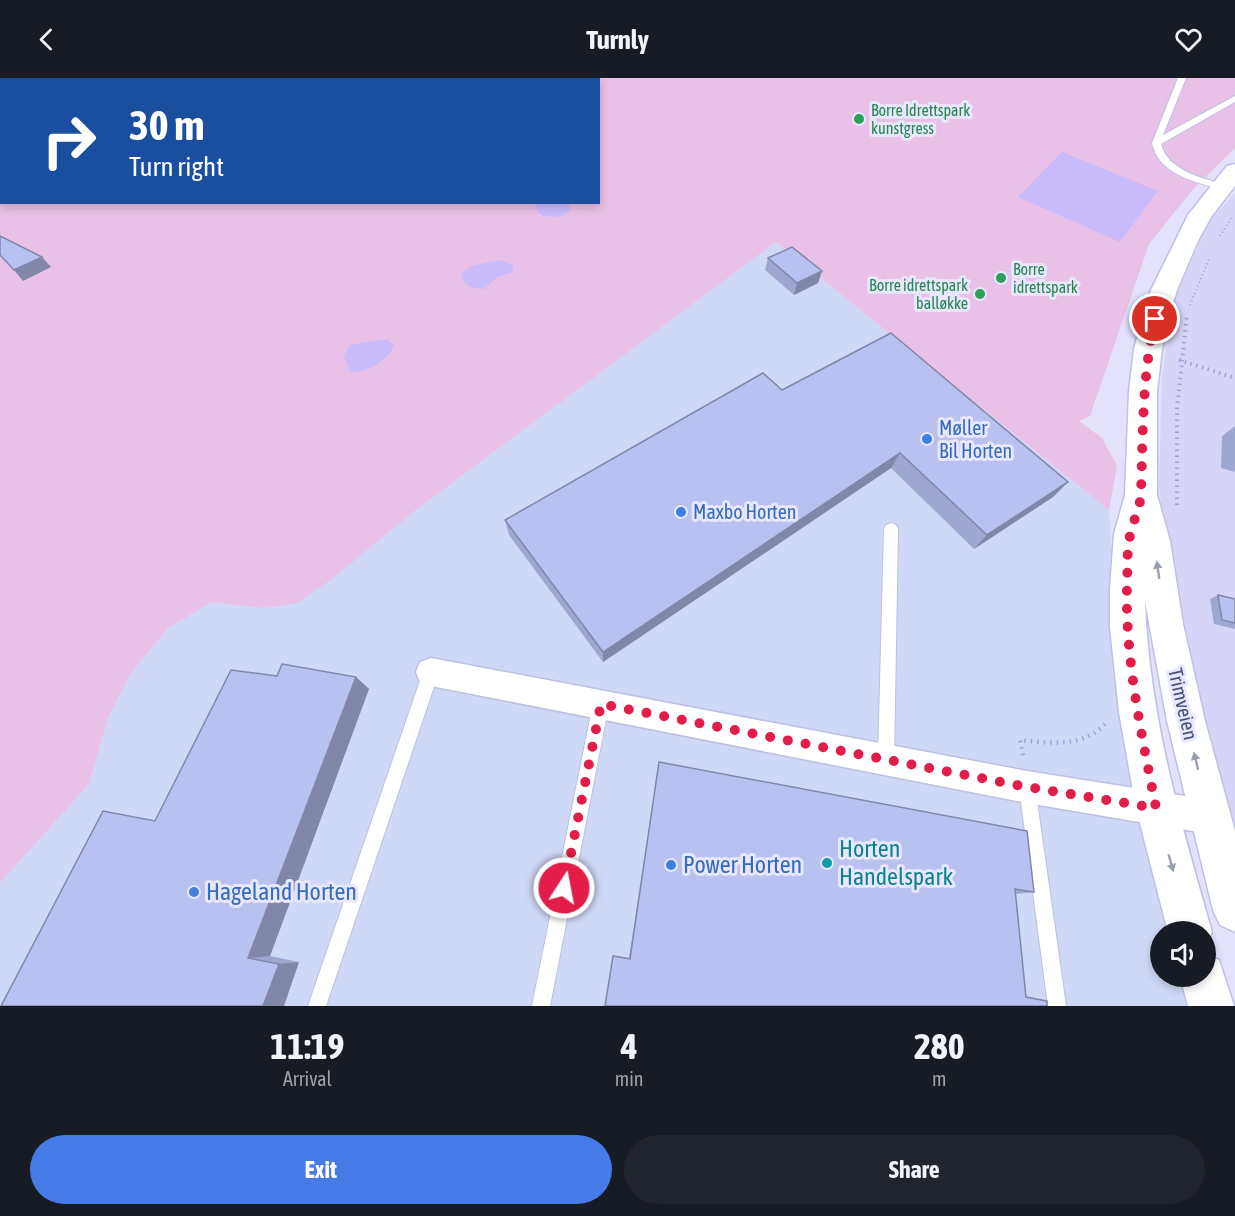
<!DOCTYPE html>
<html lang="en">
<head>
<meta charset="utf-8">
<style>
	:root { --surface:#171b24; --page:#20242c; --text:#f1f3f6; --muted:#9ea1a6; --accent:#467ae6 }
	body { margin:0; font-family:"Asap Condensed",sans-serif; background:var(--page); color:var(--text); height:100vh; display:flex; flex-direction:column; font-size:22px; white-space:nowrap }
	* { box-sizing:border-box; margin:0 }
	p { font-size:20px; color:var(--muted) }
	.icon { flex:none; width:33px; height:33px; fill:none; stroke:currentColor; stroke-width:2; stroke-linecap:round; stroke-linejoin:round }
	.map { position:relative; height:928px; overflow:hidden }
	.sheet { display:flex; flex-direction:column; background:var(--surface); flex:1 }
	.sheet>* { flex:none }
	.hud { position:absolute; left:0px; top:0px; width:600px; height:126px; box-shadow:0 3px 9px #0003; background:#1a4fa0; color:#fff; overflow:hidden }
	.fabs { position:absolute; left:1150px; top:843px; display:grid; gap:12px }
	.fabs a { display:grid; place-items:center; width:66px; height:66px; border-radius:50%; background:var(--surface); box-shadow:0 3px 9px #0003; font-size:30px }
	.pin { position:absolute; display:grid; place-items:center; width:51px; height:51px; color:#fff; margin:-26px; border:3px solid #fff; border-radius:50%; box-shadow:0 2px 6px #0007 }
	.me { position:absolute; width:66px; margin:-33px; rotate:11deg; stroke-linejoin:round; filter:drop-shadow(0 0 4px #0008) }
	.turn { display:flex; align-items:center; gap:21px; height:126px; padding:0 30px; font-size:27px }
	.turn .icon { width:78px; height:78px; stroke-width:2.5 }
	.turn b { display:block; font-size:42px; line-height:51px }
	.eta { display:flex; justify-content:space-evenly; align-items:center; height:102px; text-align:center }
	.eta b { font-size:36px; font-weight:700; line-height:42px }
	.primary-button { display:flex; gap:12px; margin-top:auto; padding:12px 30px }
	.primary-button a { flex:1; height:69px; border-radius:36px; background:var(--accent); color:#fff; font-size:24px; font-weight:700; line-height:69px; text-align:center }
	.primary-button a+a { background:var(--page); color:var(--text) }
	header { display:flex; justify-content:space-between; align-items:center; height:78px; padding:0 30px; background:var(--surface); font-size:27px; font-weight:700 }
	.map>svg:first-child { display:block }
	.residential { fill:#d6d5f8 }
	.commercial { fill:#cfd8f7 }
	.green { fill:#e9c0e7; fill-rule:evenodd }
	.sand { fill:#cabbfc }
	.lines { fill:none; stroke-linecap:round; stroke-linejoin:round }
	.stream { fill:#d7c09c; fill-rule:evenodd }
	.service-casing { stroke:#bdc0e0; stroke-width:2 }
	.minor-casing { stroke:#bdc0e0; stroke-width:3 }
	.secondary-casing { stroke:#bdc0e7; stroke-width:3 }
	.path-far2 { stroke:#9ca5d6; stroke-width:2; stroke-dasharray:1 3; stroke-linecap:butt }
	.path-far1 { stroke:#9ca5d6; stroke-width:4; stroke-dasharray:1.5 4.5; stroke-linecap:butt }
	.path { stroke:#9ca5d6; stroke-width:4.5; stroke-dasharray:1.5 5; stroke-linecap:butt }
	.service { fill:#fff; fill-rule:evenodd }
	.minor { fill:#fff; fill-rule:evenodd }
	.secondary { fill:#fff; fill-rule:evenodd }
	.wall { fill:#9fa6cf }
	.shaded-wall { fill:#8287a9 }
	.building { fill:#b9c1f1; stroke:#8287a9; stroke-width:1.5 }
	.oneway { fill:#9a9fb2 }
	.route { stroke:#e11d48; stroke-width:10; stroke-dasharray:0 18 }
	.leisure-dot { fill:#2e9e5b; stroke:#e8e7ff; stroke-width:2 }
	.shop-dot { fill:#3f7fe0; stroke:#e8e7ff; stroke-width:2 }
	.culture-dot { fill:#0f9aa8; stroke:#e8e7ff; stroke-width:2 }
	.labels { text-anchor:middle; stroke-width:6; stroke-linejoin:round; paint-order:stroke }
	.far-leisure-label { font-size:16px; fill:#27864d; stroke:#e8e7ff; text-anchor:start }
	.shop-label { font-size:20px; fill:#366cbe; stroke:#e8e7ff; text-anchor:start }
	.street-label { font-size:20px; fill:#485073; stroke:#e8e7ff }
	.near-culture-label { font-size:24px; fill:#0d838f; stroke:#e8e7ff; text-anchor:start }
	.near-shop-label { font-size:24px; fill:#366cbe; stroke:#e8e7ff; text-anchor:start }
</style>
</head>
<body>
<header><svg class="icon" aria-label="back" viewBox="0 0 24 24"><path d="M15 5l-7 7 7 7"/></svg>Turnly<svg class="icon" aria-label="heart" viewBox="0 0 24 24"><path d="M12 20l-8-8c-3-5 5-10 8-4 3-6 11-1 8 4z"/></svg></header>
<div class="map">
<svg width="1235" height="928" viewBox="0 0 1235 928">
	<rect width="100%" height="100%" fill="#e3e1fc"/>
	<polygon class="residential" points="1235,115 1235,805 1177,563 1159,410 1162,298 1176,218 1209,144"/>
	<polygon class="commercial" points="776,164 1109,432 1115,527 1180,853 1161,854 1161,898 1194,899 1204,928 0,928 0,805 89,706 108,640 131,595 168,550 212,524 263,530 332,500 412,435"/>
	<path class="green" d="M0,0H1235V70L1194,110L1149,166L1090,338L1079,343L1102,360L1117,388L1109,432L776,164L412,435L332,501L297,525L263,530L212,524L168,550L131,595L108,640L89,706L0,805ZM2,2H598V124H2Z"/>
	<g class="sand">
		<polygon points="1062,74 1158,113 1120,164 1018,119"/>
		<polygon points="570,124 569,133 560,139 542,138 535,129 536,125"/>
		<path d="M501,182L513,187V194L497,199L484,211C471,210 464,209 461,196L471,188Z"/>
		<path d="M379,262H388L394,267C389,282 365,297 350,293L344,279L350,267Z"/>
	</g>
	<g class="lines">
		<g class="stream">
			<polygon points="53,0 60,0 58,2 52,2"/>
			<polygon points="2,22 2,26 0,27 0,23"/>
		</g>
		<g class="service-casing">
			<g id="service">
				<path d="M1178,0H1186L1163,57L1235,18V24L1161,66C1168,93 1201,99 1224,107V111H1218C1191,102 1159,96 1152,65Z"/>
				<polygon points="891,445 896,447 898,451 894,682 892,688 886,690 880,688 878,682 884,451 886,447"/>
				<polygon points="431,587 436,589 439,594 326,928 308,928 423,594 426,589"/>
				<polygon points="601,618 606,621 609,626 550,928 532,928 593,626 596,621"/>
				<polygon points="1027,701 1033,703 1035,709 1066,928 1048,928 1019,709 1021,703"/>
			</g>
		</g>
		<g class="minor-casing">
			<polygon id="minor" points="431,580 1027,693 1210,722 1222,727 1227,739 1222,751 1210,756 1027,725 431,608 420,604 416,594 420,584"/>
		</g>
		<g class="secondary-casing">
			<g id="secondary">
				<path d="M1235,86V108L1211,139L1198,163L1177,212L1168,241L1162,271L1157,313V417L1170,463L1183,546L1205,643L1235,753V854L1220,847L1213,832L1167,643L1145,523C1149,637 1181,746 1212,854L1206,869V854H1168L1136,730L1119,634L1110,549V511L1114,456L1125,417L1129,313L1134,271L1142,241L1151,212L1188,137L1227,88Z"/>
				<polygon points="1206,877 1219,882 1234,928 1188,928 1180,898 1206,898"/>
			</g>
		</g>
		<g class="path-far2">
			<polyline points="1220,158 1232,139"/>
			<polyline points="1190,227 1209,181"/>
		</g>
		<g class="path-far1">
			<polyline points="1179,282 1235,300"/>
			<polyline points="1177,427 1177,331 1187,237"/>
		</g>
		<path class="path" d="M1023,677L1020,662C1051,665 1082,670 1105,646"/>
		<use href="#service" class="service"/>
		<use href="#minor" class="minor"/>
		<use href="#secondary" class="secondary"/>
	</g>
	<g class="wall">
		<polygon points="768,180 822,193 818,205 794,217 765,192"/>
		<polygon points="782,312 1068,404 1053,419 974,471 891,390 603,584 509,457 505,442"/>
		<polygon points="1235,348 1235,394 1221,390 1222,358"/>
		<polygon points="1218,517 1235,521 1235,551 1214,546 1210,521"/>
		<polygon points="356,599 369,611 270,878 299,884 1,928 155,743"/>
		<polygon points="659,684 1034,814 1016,816 605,928 613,877 629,880"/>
	</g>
	<g class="shaded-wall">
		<polygon points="42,179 51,189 23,203 14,192"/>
		<polygon points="822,193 818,205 794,217 797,205"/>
		<polygon points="900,375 891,390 603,584 603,574"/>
		<polygon points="1068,404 1053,419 974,471 987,457"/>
		<polygon points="356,599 369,611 270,878 248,880"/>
		<polygon points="299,884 284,928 263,928 279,886"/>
	</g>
	<g class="building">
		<polygon points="0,158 42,179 14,192 0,177"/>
		<polygon points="792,169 822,193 797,205 768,180"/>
		<polygon points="891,255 1068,404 987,457 900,375 603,574 505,442 763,295 782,312"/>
		<polygon points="1218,517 1235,521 1235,545 1222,542"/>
		<polygon points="282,586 356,599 248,880 279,886 263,928 1,928 103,733 155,743 231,592 277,598"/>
		<polygon points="659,684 1027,753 1034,814 1015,811 1026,919 1047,923 1047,928 605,928 613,878 630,881"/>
	</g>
	<defs><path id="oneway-solid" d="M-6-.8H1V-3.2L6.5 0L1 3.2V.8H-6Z" transform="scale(1.5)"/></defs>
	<g class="oneway">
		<use href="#oneway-solid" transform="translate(1158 492) rotate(-98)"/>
		<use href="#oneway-solid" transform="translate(1196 683) rotate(-104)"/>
		<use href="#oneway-solid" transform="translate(1171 785) rotate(74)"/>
	</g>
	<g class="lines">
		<path class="route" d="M564,810L601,626L1027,709L1156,730C1142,658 1125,582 1127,508C1128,491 1126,470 1131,454C1134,441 1141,427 1141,414C1143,355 1142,299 1155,241"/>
	</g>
	<g class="leisure-dot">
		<circle cx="859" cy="41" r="6"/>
		<circle cx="1001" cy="200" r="6"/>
		<circle cx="980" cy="216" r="6"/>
	</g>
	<g class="shop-dot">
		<circle cx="927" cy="361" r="6"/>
		<circle cx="681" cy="434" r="6"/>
		<circle cx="671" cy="787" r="6"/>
		<circle cx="194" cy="814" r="6"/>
	</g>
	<circle class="culture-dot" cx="827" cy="785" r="6"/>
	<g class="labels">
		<g class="far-leisure-label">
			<text x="871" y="38">Borre Idrettspark<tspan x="871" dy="18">kunstgress</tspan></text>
			<text x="1013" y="197">Borre<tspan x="1013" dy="18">idrettspark</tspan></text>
			<text x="968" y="213" text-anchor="end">Borre idrettspark<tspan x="968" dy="18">balløkke</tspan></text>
		</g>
		<g class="shop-label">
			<text x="939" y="357">Møller<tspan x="939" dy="23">Bil Horten</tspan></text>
			<text x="693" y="441">Maxbo Horten</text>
		</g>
		<g class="street-label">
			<text transform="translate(1183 626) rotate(77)" y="7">Trimveien</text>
		</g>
		<g class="near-culture-label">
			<text x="839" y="779">Horten<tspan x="839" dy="28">Handelspark</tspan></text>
		</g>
		<g class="near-shop-label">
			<text x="683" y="795">Power Horten</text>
			<text x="206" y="822">Hageland Horten</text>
		</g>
	</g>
</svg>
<div class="fabs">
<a><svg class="icon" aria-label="sound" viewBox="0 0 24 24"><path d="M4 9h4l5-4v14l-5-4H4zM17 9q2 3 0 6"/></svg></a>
</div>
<div class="pin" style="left:1155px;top:241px;background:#d93025"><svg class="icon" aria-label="arrive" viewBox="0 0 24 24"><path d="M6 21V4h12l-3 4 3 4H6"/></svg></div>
<svg class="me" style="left:564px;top:810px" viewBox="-20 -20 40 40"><circle r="17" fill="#e11d48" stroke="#fff" stroke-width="3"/><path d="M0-11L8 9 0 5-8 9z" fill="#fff"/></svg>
<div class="hud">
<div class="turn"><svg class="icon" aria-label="right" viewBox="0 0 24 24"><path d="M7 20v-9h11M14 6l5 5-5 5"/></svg><div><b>30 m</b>Turn right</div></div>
</div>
</div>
<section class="sheet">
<div class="eta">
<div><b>11:19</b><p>Arrival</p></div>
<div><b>4</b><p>min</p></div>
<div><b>280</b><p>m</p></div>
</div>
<div class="primary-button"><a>Exit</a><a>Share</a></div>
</section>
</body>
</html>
